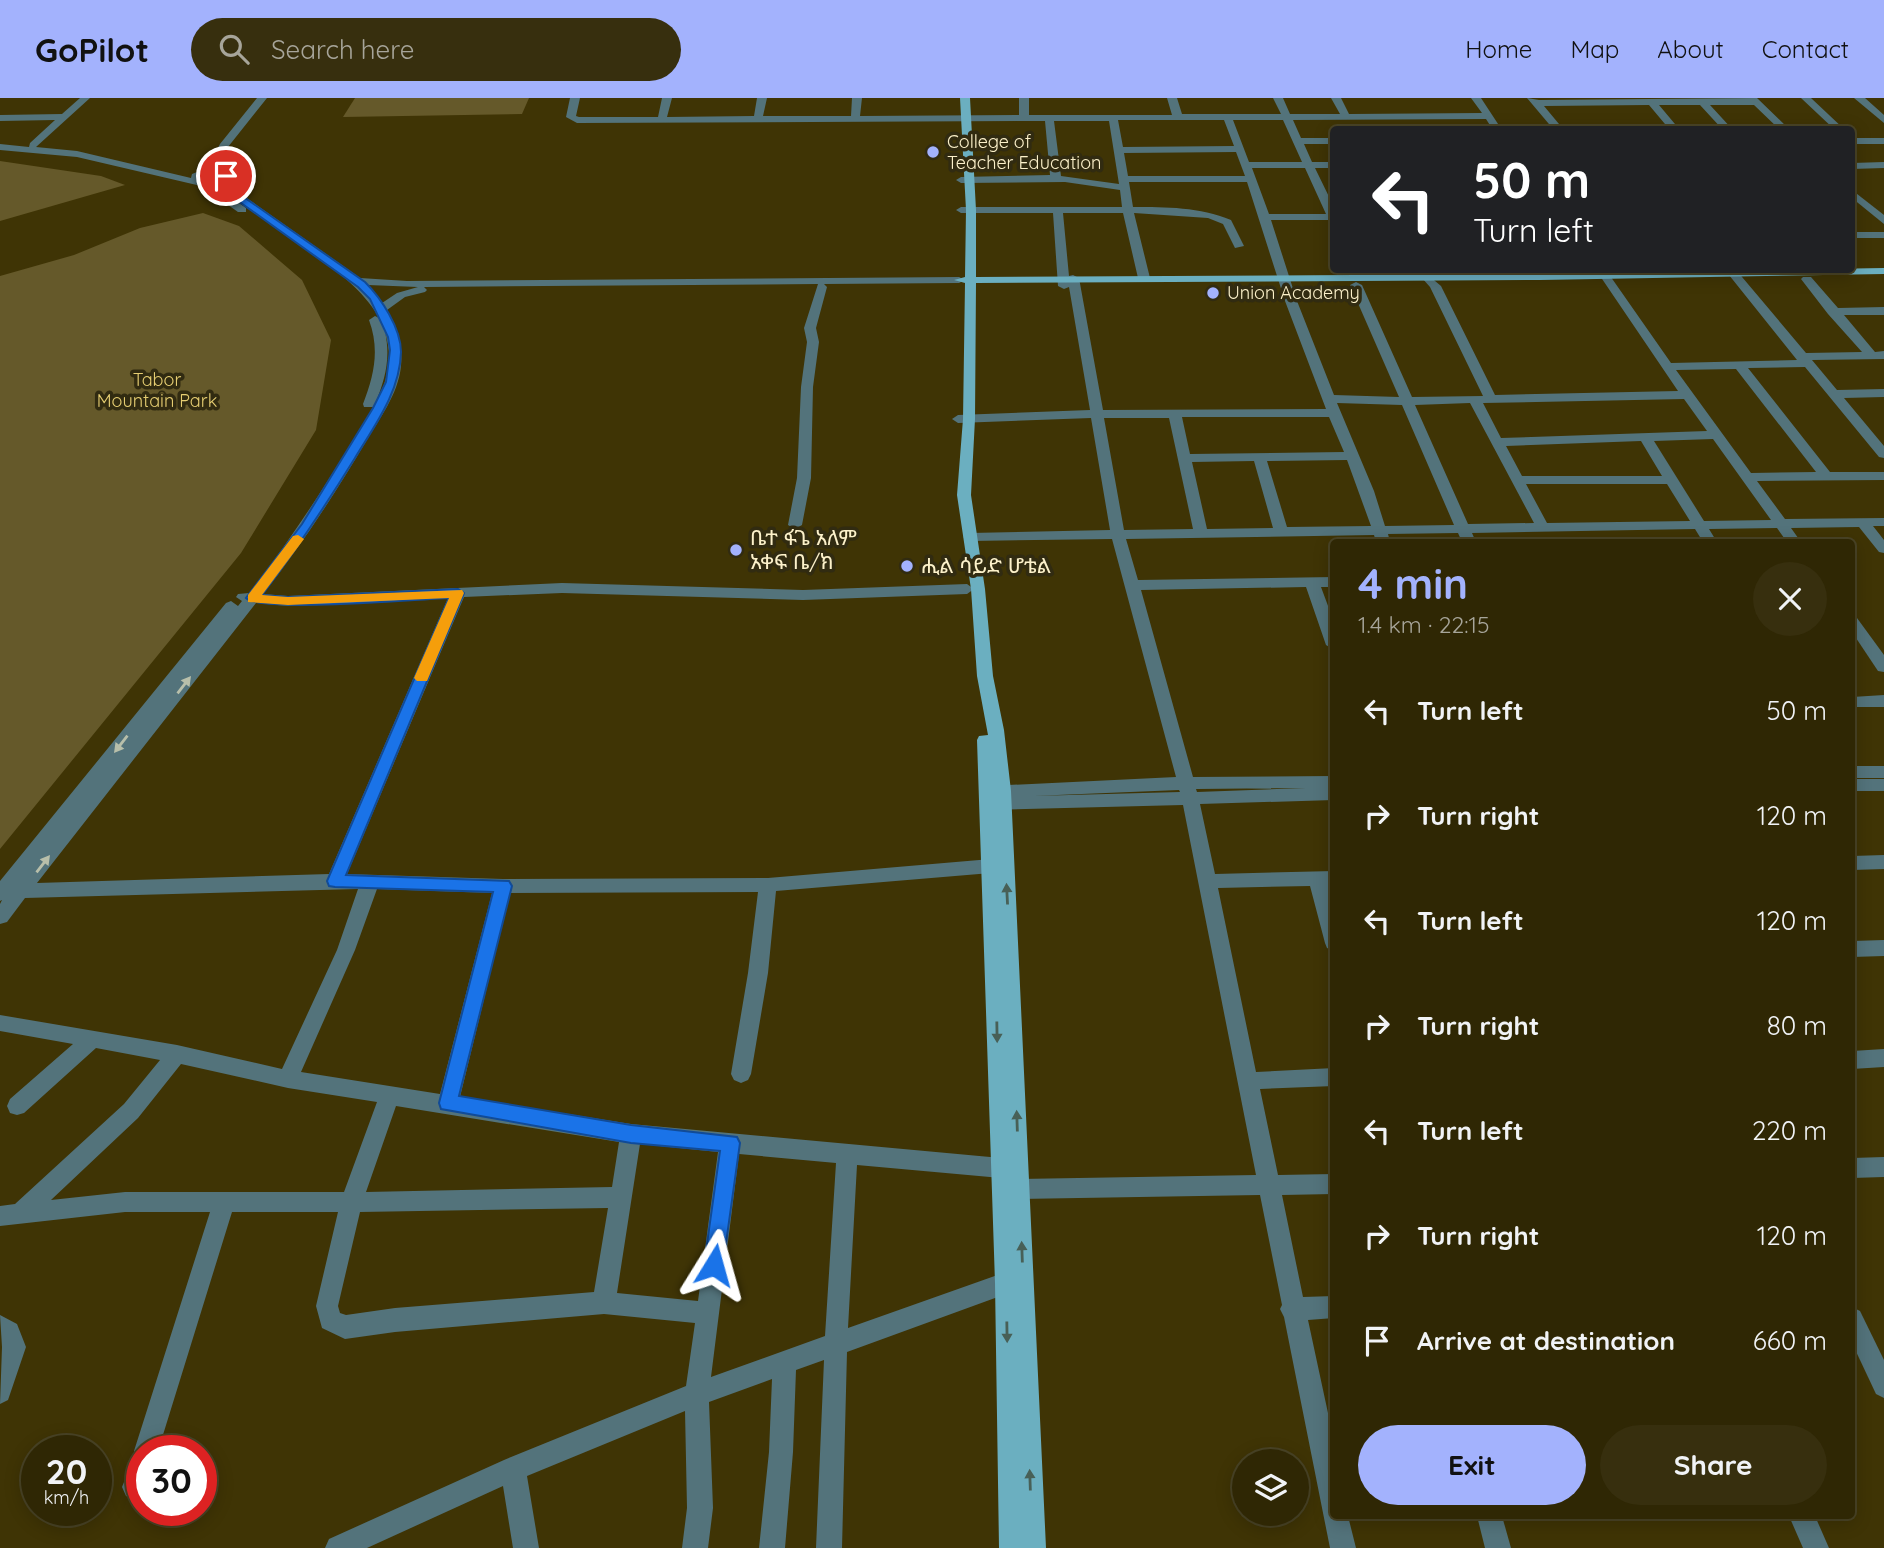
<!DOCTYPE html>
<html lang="en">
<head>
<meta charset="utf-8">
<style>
	:root { --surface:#2f2704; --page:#372f0e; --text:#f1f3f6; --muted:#a7a59a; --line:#4a4426; --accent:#a3b2fd }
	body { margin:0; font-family:Quicksand,"Noto Sans Ethiopic",sans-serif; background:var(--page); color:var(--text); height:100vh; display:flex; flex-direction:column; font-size:26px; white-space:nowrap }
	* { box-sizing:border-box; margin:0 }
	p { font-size:23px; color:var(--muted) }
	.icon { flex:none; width:38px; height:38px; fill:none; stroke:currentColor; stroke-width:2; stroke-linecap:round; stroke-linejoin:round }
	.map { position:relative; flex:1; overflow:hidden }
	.details { position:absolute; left:1330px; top:441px; width:525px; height:980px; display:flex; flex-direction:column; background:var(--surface); border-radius:7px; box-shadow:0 4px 18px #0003,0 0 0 2px var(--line) }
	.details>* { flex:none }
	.banner { position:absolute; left:1330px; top:28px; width:525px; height:147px; border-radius:7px; box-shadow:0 4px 18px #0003,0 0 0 2px var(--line); background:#202124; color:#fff; overflow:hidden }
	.tools { position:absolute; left:1232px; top:1351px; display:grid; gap:14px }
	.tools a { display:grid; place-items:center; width:77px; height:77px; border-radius:50%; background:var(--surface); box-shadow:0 4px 18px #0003,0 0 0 2px var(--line); font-size:35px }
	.speed { position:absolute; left:21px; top:1337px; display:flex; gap:14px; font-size:35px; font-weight:700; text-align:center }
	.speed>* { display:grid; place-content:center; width:91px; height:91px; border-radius:50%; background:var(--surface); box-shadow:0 4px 18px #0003,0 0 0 2px var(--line); line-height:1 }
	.speed small { font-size:18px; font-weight:400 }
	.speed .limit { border:10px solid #d22; background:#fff; color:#111 }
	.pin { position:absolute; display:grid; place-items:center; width:60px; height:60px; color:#fff; margin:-30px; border:4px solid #fff; border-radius:50%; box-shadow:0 2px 7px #0007 }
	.me { position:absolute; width:77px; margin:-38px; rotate:8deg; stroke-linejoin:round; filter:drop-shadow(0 0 5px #0008) }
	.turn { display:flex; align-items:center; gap:24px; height:147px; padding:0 28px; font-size:32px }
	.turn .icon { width:91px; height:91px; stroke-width:2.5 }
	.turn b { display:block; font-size:49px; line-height:60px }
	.round { display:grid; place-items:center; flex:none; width:74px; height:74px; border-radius:37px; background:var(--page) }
	.summary { display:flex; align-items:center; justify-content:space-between; height:119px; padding:0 28px }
	h1 { font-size:42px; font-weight:800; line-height:52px; color:var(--accent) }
	.button { display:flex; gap:14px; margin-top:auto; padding:14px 28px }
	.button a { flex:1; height:80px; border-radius:42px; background:var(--accent); color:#111; font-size:28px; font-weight:800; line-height:80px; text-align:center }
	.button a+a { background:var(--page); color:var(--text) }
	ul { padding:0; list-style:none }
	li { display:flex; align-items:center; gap:21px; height:105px; padding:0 28px }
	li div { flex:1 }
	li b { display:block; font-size:26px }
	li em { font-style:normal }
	header { display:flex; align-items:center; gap:42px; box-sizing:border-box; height:98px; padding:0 35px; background:var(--accent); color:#111 }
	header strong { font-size:33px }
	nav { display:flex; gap:38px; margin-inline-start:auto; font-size:24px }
	.search { width:490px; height:63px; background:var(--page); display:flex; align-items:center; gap:18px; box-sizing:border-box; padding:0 24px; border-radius:38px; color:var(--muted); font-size:26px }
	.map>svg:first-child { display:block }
	.green { fill:#65592a }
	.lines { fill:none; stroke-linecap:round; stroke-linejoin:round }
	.minor { fill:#53737b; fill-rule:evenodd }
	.major { fill:#6bafc0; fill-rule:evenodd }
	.oneway { fill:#b8bfaa }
	.oneway2 { fill:#486057 }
	.route { fill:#1a73e8; stroke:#114b97; stroke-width:2 }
	.slow { fill:#f59e0b }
	.poi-dot { fill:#a3b2fd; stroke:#312b11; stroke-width:2.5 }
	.labels { text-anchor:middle; stroke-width:7; stroke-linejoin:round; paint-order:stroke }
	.far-poi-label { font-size:18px; fill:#fcf1ca; stroke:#312b11; text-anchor:start }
	.far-park-label { font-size:18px; fill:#e6ce72; stroke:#312b11 }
	.poi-label { font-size:21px; fill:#fcf1ca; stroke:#312b11; text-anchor:start }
</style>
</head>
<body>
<header>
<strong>GoPilot</strong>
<div class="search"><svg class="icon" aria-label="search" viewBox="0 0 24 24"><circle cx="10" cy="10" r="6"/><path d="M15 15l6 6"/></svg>Search here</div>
<nav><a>Home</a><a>Map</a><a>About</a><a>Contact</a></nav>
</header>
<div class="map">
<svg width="1884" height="1450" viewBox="0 0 1884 1450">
	<rect width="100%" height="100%" fill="#3f3405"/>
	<g class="green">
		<polygon points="355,0 529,0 522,16 343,19"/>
		<polygon points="0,63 101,78 125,87 0,123"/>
		<polygon points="203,115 239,128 302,182 331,242 316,332 241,455 0,751 0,178 74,157 140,130"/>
	</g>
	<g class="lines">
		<g class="minor">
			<path d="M80,0H90L36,49L77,53L191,80L192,76L207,70L220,46L257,0H267L228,49L217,69L231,74L230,79L241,96L360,180L407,183L959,179L965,182L959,185L824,186L827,189L816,230L819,244L813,289L811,380L802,427L795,431L788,427L797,380L801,289L807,244L804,230L818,186L424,189L427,192L425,194L405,199L387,212C397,230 403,248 401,268C398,297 379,321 365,345C334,397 301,448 263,496L288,498L562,485L803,492L967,486L974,491L967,496L803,502L562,495L464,499L347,776L503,781L768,780L991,761L997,763L1000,768L997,773L991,775L776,793L768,875L751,976L748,982L741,985L734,982L731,976L748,875L758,794L510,795L460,999L631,1026L1001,1060L1009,1063L1012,1070L1009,1077L1001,1080L857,1067L848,1230L1006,1174L1014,1177L1017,1185L1014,1193L1006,1196L847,1254L842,1450H816L824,1262L796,1272L793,1354L785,1450H759L769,1354L772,1281L709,1304L713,1410L708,1450H682L687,1410L685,1313L527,1378L539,1450H513L503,1388L367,1450H325L329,1441L504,1362L686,1288L695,1225L604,1216L395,1234L345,1241L322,1230L316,1208L338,1114H232L158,1353H142V1399L135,1402L126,1398L122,1389L135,1357L134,1353L210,1114H125L0,1128V1108L15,1106L124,1006L160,962L96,950L24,1015L17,1017L10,1015L7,1008L10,1001L73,946L0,933V917L177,947L282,971L337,852L358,791L25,800L7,824L0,826V806L2,802L0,803V783L226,505L231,503L238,508L242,503L236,499L238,496L249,495C287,447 320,396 353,343C366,322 381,301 387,276C391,262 389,248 385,234C391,260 385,282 375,306L374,309H364L363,306C374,277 380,252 369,222L375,218L379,220C357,177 275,130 233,100L223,84L212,86L246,110V114H238L201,88L77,59L0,52V46L29,49L30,45L55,22L0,23V17L62,16ZM212,75L220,76L202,82L201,79ZM368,187L418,189L397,195L382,205ZM448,500L329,776L37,785L256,505L288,508ZM377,791L492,795L440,996L301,974L355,852ZM181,966L288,990L377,1004L344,1094H125L51,1102L138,1020ZM396,1008L619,1044L612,1089L366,1094ZM640,1046L718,1054L698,1203L617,1195ZM739,1056L836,1065L825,1238L711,1279ZM608,1110L594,1194L395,1210L346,1217L340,1215L338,1208L360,1114Z"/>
			<path d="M570,0H580L576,18L579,19H658L662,0H672L667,19L754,18L757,0H767L763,18H851L852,0H862L860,18L1019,17V0H1029V17H1172L1167,0H1177L1182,16H1281L1273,0H1283L1290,16H1340L1331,0H1341L1349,16L1482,15L1471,0H1481L1502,32H1493L1486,21L1293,22L1301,40H1334V46H1304L1312,64H1334V70H1315L1334,109V125L1329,122H1271L1297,203L1334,297L1399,299L1350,187L1356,184L1362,187L1412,299L1483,298L1430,189L1422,180L1428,177L1441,188L1495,297L1678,293L1596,172H1606L1671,265L1797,262L1729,177V173H1737L1806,255L1862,254L1828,216L1801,181L1803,179H1811L1838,210L1884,209V217H1844L1875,254L1884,253V261L1812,262L1837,292L1884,291V299L1844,300L1884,348V360L1879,359L1805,269L1748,270L1830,374H1884V382L1757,383L1785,421L1884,420V428H1873L1884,442V455L1879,454L1859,429L1791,430L1801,444H1787L1777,430L1709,431L1717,444H1703L1695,431L1472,435L1476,444H1462L1458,435L1388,436L1390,444H1376L1374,437L1126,441L1138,482L1334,479V489H1321L1334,524V552L1326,547L1306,489L1141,492L1193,679L1334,678V702L1200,706L1215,776L1334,773V787H1328L1334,808V853L1327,850L1325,845L1310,788L1218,790L1256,974L1334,970V988L1260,991L1278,1077L1334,1076V1096L1282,1097L1303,1199L1334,1198V1220L1308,1222L1334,1343V1418H1348L1356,1450H1330L1284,1219L1280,1211L1282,1207L1260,1097L1019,1101L1011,1098L1008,1091L1011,1084L1019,1081L1256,1077L1183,707L989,712L983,711L980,706L987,700L979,694L982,690L988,688L1176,679L1112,441L970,443L963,439L970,435L1110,432L1091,320L958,325L952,321L958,317L1090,312L1069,189L1064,191L1058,188L1053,115H961L956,112L961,109H1122L1120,92L1065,84L961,85L956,82L961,79L1050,77L1045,23L577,25L566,19ZM1118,22H1224L1234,48L1123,49ZM1233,22H1283L1302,64H1249ZM1054,23H1109L1119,86L1061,78ZM1236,54L1245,78H1128L1124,55ZM1252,70H1305L1326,116H1269ZM1129,84H1247L1285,203L1326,311L1103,312L1079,180L1073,177L1069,178L1063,115H1123L1138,180L1144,183L1150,180L1134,115L1208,120L1223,126L1235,150L1244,148L1231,122C1200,109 1166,109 1133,109ZM1736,271L1816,374L1751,375L1676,272ZM1684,301L1707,333L1501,340L1483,305ZM1337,305L1402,307L1454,427L1385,428L1374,393ZM1470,305L1534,425L1468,426L1415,307ZM1182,319H1329L1344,354L1190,356ZM1104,320H1169L1193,431L1124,432ZM1713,341L1771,422L1704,423L1654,343ZM1641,343L1662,378H1522L1506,348ZM1347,362L1371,428L1287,429L1267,363ZM1254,363L1273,430L1207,431L1192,364ZM1526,386H1667L1690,423L1547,425ZM1306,690L1197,694L1196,691ZM1179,692L1180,694L1033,698Z"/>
			<polygon points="1527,0 1539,2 1757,0 1790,32 1780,32 1754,7 1710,7 1733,32 1723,32 1700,7 1659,7 1680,32 1670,32 1649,7 1544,8 1564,32 1554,32"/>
			<polygon points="1801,0 1811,0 1845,32 1835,32"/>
			<polygon points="1854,0 1865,0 1884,17 1884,25"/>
			<rect x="1852" y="40" width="32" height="6"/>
			<polygon points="1884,64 1884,70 1852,71 1852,65"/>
			<polygon points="1852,92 1884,117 1884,126 1852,100"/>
			<rect x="1852" y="134" width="32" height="6"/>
			<polygon points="1852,519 1857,520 1884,557 1884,574 1878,573 1852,534"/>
			<polygon points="1884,597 1884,609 1852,609 1852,599"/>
			<rect x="1852" y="668" width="32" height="12"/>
			<rect x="1852" y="681" width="32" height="12"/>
			<polygon points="1884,757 1884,771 1852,772 1852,758"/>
			<polygon points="1884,842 1884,858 1852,859 1852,843"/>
			<polygon points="1884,951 1884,969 1852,971 1852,953"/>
			<polygon points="1884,1059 1884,1079 1852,1080 1852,1060"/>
			<polygon points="1852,1209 1860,1213 1884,1262 1884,1300 1876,1296 1852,1245"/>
			<polygon points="0,1217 17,1226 26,1249 8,1302 0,1306 2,1249"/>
			<polygon points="1477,1418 1502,1418 1511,1450 1485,1450"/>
			<polygon points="1789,1418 1815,1418 1829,1450 1803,1450"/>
		</g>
		<polygon class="major" points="960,0 970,0 976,112 976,179 1540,176 1884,170 1884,176 1540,182 976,185 975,321 971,397 985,491 993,578 1004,632 1011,693 1046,1450 999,1450 995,1185 977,642 979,638 988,637 977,578 971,491 957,397 963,321 965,185 954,182 965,179 966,112"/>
	</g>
	<defs><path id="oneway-solid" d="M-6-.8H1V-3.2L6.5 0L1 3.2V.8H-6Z" transform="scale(1.75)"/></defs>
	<g class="oneway">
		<use href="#oneway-solid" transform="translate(184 587) rotate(-52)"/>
		<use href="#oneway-solid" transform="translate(121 646) rotate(128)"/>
		<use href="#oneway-solid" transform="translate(43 766) rotate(-52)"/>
	</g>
	<g class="oneway2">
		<use href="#oneway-solid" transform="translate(1007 796) rotate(-93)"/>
		<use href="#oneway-solid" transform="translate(997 934) rotate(89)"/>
		<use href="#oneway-solid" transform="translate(1017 1023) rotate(-92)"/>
		<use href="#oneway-solid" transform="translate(1022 1154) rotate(-92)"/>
		<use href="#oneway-solid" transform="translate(1007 1234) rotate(89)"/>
		<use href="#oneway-solid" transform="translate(1030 1382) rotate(-92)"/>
	</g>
	<path class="route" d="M223,76H229L241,97L365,184C381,200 401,230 401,254C400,294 375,327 355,360C326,407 296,452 262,497L288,499L458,491L464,495L346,777L509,783L512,788L459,998L631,1027L737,1039L740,1045L722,1174L714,1177L707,1174L704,1167L720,1053L631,1045L441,1011L439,1005L493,794L335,789L329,788L327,783L449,500C419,501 260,515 246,500L302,426L373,310L386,284L390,252L388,239L370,201L358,189L234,100Z"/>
	<polygon class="slow" points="298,437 304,441 262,497 288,499 462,492 464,495 427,583 417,583 414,580 449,500 288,507 248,504 248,497 293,438"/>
	<g class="poi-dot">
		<circle cx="933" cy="54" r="7"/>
		<circle cx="1213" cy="195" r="7"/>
		<circle cx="736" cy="452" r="7"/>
		<circle cx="907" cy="468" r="7"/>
	</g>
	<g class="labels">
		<g class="far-poi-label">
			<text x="947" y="50">College of<tspan x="947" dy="21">Teacher Education</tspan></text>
			<text x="1227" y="201">Union Academy</text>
		</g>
		<g class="far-park-label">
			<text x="157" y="288">Tabor<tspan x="157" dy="21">Mountain Park</tspan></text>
		</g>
		<g class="poi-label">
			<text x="750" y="447">ቤተ ፋጌ አለም<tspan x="750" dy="24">አቀፍ ቤ/ክ</tspan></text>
			<text x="921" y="475">ሒል ሳይድ ሆቴል</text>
		</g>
	</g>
</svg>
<div class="tools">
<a><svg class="icon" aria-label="layers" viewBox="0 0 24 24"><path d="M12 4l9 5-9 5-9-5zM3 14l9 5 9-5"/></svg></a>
</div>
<div class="speed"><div>20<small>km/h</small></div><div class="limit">30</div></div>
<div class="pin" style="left:226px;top:78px;background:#d93025"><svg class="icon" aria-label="arrive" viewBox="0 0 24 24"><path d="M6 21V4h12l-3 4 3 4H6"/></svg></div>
<svg class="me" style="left:714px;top:1167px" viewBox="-20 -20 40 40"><path d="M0-17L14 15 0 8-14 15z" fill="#1a73e8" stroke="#fff" stroke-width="4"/></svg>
<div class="banner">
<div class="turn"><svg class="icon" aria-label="left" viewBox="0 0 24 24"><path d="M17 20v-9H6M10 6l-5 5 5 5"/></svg><div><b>50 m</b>Turn left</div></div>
</div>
<section class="details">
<div class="summary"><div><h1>4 min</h1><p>1.4 km · 22:15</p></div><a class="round"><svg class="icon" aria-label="close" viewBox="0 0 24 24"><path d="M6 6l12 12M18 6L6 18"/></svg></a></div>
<ul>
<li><svg class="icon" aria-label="left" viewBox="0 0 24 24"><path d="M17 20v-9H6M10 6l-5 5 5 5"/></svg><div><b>Turn left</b></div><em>50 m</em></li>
<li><svg class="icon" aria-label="right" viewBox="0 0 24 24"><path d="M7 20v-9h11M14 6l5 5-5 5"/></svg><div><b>Turn right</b></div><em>120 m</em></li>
<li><svg class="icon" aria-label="left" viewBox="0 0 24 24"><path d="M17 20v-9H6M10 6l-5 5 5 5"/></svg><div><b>Turn left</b></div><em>120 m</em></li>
<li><svg class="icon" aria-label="right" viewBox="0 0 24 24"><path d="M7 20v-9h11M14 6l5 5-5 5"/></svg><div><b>Turn right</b></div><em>80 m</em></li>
<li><svg class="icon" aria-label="left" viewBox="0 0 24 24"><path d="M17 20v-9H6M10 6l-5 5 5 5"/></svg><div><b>Turn left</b></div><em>220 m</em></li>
<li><svg class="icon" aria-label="right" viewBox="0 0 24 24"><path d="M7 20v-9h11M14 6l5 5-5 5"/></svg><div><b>Turn right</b></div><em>120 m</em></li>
<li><svg class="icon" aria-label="arrive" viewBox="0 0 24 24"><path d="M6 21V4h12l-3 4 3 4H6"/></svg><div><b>Arrive at destination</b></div><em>660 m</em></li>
</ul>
<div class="button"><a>Exit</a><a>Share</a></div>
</section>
</div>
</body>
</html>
